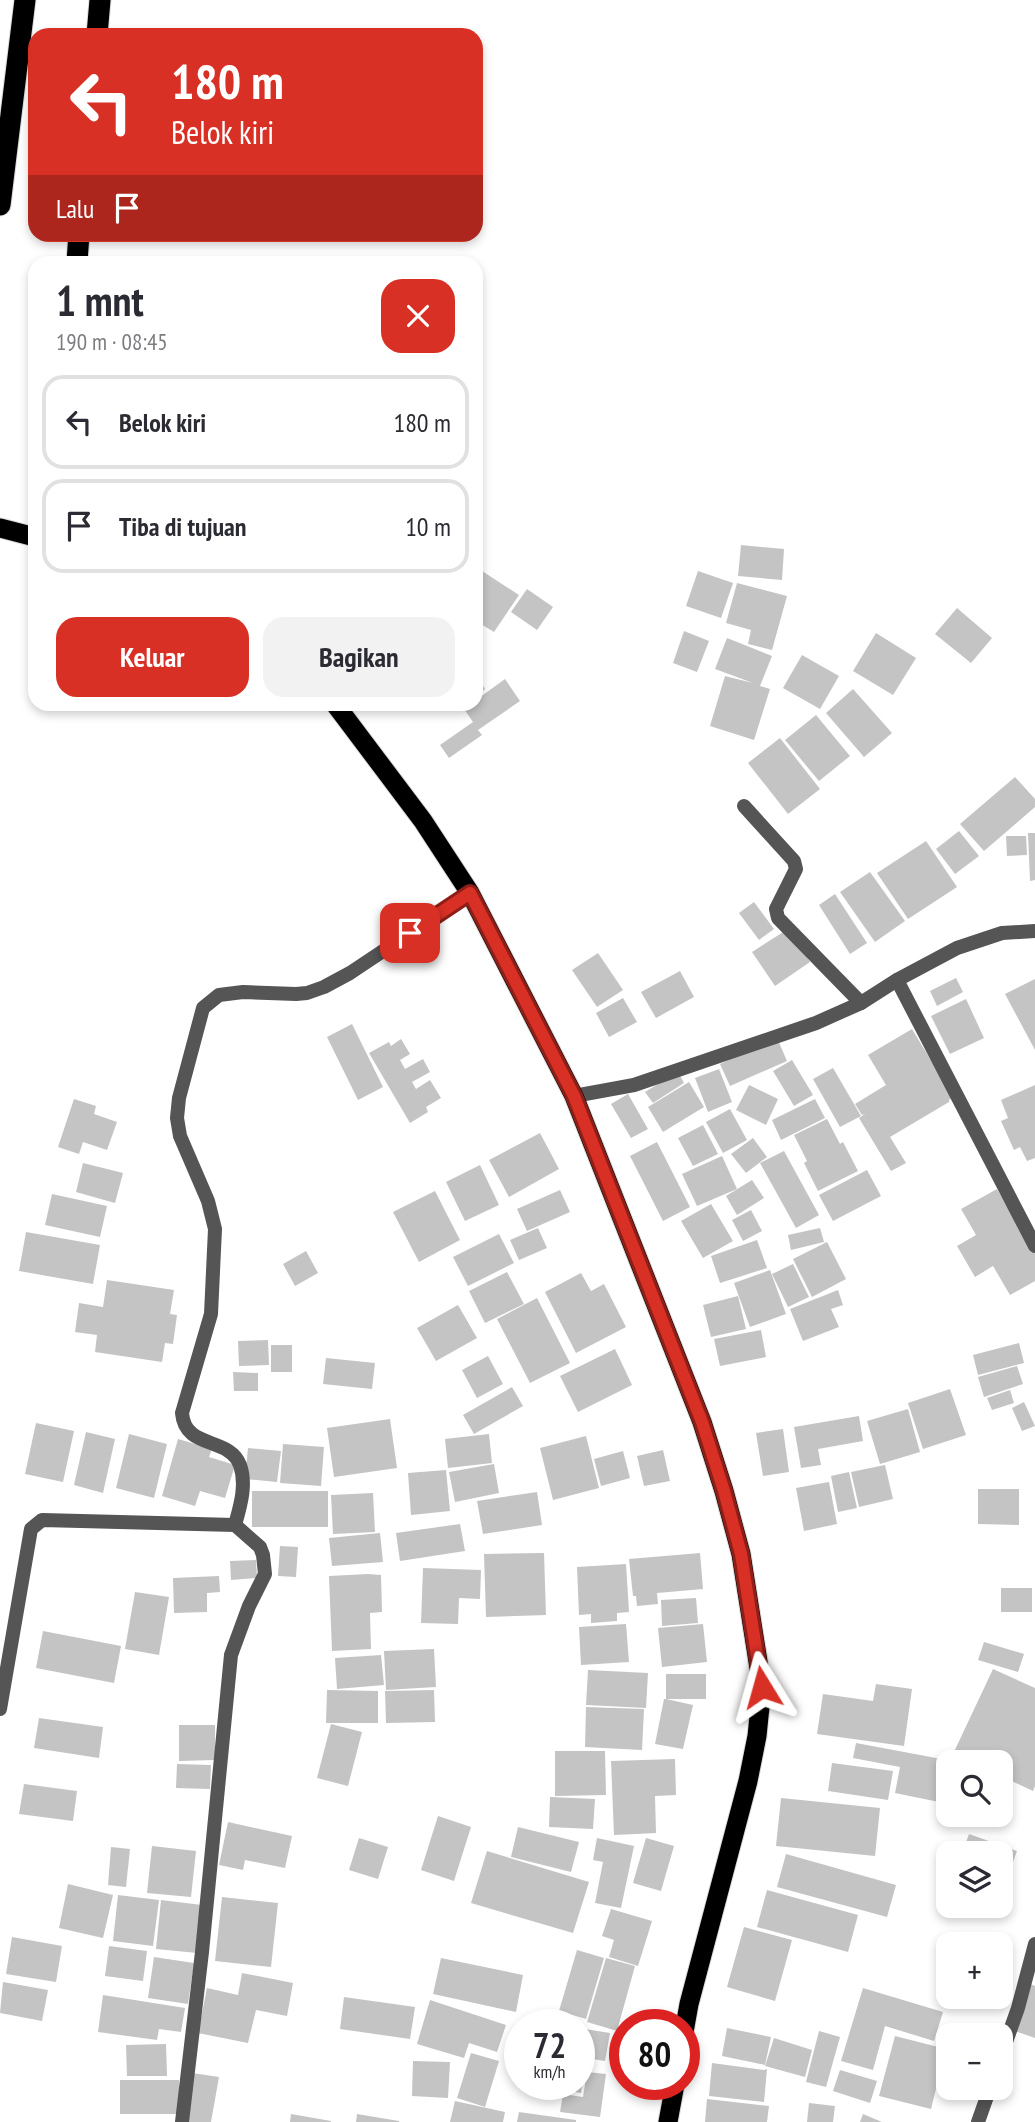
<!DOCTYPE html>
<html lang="id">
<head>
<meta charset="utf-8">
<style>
	:root { --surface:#fff; --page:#f2f2f3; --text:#2b2b33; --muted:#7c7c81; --line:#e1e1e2; --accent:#d93025 }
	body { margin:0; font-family:"PT Sans Narrow",sans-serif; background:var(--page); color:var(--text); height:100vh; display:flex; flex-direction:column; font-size:26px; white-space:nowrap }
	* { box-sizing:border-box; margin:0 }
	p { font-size:23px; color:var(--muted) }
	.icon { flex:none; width:38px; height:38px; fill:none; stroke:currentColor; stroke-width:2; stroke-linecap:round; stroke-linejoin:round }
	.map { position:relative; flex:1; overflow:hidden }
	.drawer { position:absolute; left:28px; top:256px; width:455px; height:455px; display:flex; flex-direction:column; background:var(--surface); border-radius:21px; box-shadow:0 4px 10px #0003 }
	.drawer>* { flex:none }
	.guide { position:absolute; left:28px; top:28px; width:455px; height:214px; border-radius:21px; box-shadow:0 4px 10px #0003; background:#d93025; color:#fff; overflow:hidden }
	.buttons { position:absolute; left:936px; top:1750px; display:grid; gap:14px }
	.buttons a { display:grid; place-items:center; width:77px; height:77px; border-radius:14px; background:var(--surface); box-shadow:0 4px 10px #0003; font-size:35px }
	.speed { position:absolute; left:504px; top:2009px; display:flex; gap:14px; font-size:35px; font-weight:700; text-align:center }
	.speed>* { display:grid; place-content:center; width:91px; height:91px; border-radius:50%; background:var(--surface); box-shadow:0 4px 10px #0003; line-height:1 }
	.speed small { font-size:18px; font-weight:400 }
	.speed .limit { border:10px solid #d22; background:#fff; color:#111 }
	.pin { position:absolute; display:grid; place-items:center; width:60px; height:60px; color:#fff; margin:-30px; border-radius:14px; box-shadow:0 4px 10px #0006 }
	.me { position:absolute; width:77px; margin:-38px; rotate:352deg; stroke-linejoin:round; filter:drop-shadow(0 0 5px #0008) }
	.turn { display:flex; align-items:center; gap:24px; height:147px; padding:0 28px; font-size:32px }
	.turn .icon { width:91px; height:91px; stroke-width:2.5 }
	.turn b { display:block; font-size:49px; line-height:60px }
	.then { display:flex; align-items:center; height:66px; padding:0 28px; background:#0003; gap:14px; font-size:26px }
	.round { display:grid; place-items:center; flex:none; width:74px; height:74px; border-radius:21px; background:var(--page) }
	.head { display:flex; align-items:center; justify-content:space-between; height:119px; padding:0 28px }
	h1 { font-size:42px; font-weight:700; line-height:52px }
	.cta { display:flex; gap:14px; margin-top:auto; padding:14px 28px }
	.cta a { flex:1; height:80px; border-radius:21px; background:var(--accent); color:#fff; font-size:28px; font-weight:700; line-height:80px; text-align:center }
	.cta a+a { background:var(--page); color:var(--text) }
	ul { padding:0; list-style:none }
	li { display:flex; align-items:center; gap:21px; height:94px; margin:0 14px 10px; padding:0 14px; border:4px solid var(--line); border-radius:21px }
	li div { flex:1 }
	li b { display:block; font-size:26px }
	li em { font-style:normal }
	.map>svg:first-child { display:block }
	.building { fill:#c4c4c4 }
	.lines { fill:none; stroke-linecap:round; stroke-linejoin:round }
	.trunk-casing { stroke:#dbdbdb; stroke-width:21 }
	.motorway-casing { stroke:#dbdbdb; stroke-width:23 }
	.minor { stroke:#555; stroke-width:14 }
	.trunk { stroke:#000; stroke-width:19 }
	.motorway { stroke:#000; stroke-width:21 }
	.route-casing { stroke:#8d1f18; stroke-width:18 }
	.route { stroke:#d93025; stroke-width:12 }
</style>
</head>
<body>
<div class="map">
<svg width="1035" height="2122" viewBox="0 0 1035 2122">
	<rect width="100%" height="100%" fill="#fff"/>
	<g class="building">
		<polygon points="741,545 784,549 782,580 738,576"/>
		<polygon points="476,567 519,595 494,632 476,621"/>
		<polygon points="698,571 733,583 721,618 686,606"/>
		<polygon points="737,583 787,596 772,650 748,644 751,630 726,623"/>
		<polygon points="527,589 553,607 537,630 511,612"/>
		<polygon points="957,608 992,638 971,663 935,634"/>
		<polygon points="684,631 709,641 697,672 673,663"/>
		<polygon points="876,633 916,658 893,695 853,671"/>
		<polygon points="727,638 772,656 760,686 770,689 754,740 710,726 725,676 753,683 715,669"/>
		<polygon points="802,655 839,676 820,709 783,688"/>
		<polygon points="476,676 485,689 476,696"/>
		<polygon points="505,679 520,701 478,730 482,735 449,758 440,745 473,722 464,709 471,704 476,704 476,700"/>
		<polygon points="853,689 892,733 864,757 826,713"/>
		<polygon points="816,715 850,756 819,781 785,740"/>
		<polygon points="780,738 820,789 788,814 748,763"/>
		<polygon points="1015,777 1035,799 1035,807 984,851 960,824"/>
		<polygon points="959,831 979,856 955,874 936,849"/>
		<polygon points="1028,833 1035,833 1035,880 1030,881"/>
		<polygon points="1006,836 1026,836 1027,855 1007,856"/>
		<polygon points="926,841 957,887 908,919 877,873"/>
		<polygon points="870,872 905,921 875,942 840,892"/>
		<polygon points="835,894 867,943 850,954 819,905"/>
		<polygon points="754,902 774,929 759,940 739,913"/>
		<polygon points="788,929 810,962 775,986 752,952"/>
		<polygon points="598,953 623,990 597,1007 572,970"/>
		<polygon points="680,971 694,997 656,1018 641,992"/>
		<polygon points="956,978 963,992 937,1006 930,991"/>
		<polygon points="1035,979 1035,1050 1005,994"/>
		<polygon points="623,998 637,1022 609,1037 596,1013"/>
		<polygon points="966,999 984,1038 950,1054 931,1016"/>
		<polygon points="352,1024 383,1087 358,1100 327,1037"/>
		<polygon points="912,1029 953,1097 949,1100 949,1102 890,1137 906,1163 891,1171 859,1118 865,1114 862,1115 855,1104 886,1085 868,1055"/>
		<polygon points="777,1038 787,1061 730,1086 720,1064"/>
		<polygon points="401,1039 410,1054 400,1060 405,1069 423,1059 430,1072 412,1082 416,1089 430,1080 441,1098 426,1107 428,1112 410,1123 369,1053 389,1042 391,1046"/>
		<polygon points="792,1060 813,1095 794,1106 773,1071"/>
		<polygon points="833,1068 861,1116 840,1127 813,1079"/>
		<polygon points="719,1069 732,1102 708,1112 695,1078"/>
		<polygon points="678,1072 684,1083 653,1103 645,1092"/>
		<polygon points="689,1082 704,1107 663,1132 648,1107"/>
		<polygon points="749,1085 778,1099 766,1125 736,1110"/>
		<polygon points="1035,1085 1035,1158 1027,1161 1020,1147 1014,1150 1001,1121 1008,1118 1001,1100"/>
		<polygon points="628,1094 648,1129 631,1138 611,1104"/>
		<polygon points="74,1099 96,1106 94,1114 117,1122 107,1150 83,1142 79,1154 58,1147"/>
		<polygon points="815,1099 825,1118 781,1140 772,1120"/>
		<polygon points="730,1109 747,1140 723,1153 706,1122"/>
		<polygon points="827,1119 840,1144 843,1142 858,1171 818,1191 804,1163 807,1161 794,1135"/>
		<polygon points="703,1125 718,1154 693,1166 678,1138"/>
		<polygon points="540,1133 559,1169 509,1197 489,1160"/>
		<polygon points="753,1138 767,1157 746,1173 731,1154"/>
		<polygon points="657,1142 690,1207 663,1221 630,1156"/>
		<polygon points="784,1151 819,1215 796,1228 760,1163"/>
		<polygon points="722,1156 737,1189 697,1206 682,1174"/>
		<polygon points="83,1163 123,1173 115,1203 76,1192"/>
		<polygon points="480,1165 499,1205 465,1221 446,1182"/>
		<polygon points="867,1170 881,1196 833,1221 819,1195"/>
		<polygon points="752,1180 764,1198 737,1215 726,1196"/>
		<polygon points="997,1189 1035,1254 1035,1281 1010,1295 993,1266 975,1277 957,1246 976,1235 961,1209"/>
		<polygon points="560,1190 570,1212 527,1231 517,1209"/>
		<polygon points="435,1191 460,1240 419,1262 393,1212"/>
		<polygon points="52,1194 107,1206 100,1237 45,1225"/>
		<polygon points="711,1204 733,1241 703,1258 681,1221"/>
		<polygon points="751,1210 762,1231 743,1241 732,1220"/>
		<polygon points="538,1228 547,1248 519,1260 510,1240"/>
		<polygon points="820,1228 824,1242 791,1250 788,1235"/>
		<polygon points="26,1232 100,1245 93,1284 19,1271"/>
		<polygon points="499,1234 514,1263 468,1286 453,1257"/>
		<polygon points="757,1240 767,1268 720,1283 711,1256"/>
		<polygon points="827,1242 846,1279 812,1297 793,1259"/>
		<polygon points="306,1251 318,1273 295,1286 283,1264"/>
		<polygon points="793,1264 809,1297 788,1307 772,1274"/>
		<polygon points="770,1270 786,1314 750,1327 734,1283"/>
		<polygon points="507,1272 524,1304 485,1323 469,1291"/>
		<polygon points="581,1273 591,1291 604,1284 626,1327 576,1353 545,1292"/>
		<polygon points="107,1280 174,1290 170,1314 177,1315 173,1344 165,1343 162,1362 95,1352 97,1335 75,1332 79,1303 103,1307"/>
		<polygon points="838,1290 843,1305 831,1309 839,1327 803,1341 790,1309"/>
		<polygon points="738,1296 746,1329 711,1337 703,1305"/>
		<polygon points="537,1298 570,1363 530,1383 497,1319"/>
		<polygon points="458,1305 477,1338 436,1361 417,1328"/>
		<polygon points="761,1330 766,1357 720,1366 714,1339"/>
		<polygon points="268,1340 269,1365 239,1366 238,1341"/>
		<polygon points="1019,1343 1024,1363 978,1375 973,1355"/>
		<rect x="271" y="1345" width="21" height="27"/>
		<polygon points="615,1349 632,1385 578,1412 560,1376"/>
		<polygon points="488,1356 503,1384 477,1398 462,1370"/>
		<polygon points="326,1358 375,1363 372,1389 323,1384"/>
		<polygon points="1017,1366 1023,1384 984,1397 978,1377"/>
		<polygon points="233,1372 258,1373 258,1391 234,1391"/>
		<polygon points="512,1387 523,1406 474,1434 463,1415"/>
		<polygon points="950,1389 966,1435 923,1449 908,1403"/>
		<polygon points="1010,1390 1014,1403 992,1410 987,1398"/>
		<polygon points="1024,1402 1035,1426 1022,1431 1012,1408"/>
		<polygon points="908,1409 920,1452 880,1464 867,1421"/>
		<polygon points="859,1416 863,1441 818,1449 821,1465 801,1468 794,1427"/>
		<polygon points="390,1419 397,1468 334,1477 327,1428"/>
		<polygon points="36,1423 74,1431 63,1482 25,1474"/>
		<polygon points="783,1429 789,1472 763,1476 756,1433"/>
		<polygon points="86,1432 115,1439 103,1493 74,1485"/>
		<polygon points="129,1434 167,1444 154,1498 116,1488"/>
		<polygon points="489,1434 492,1463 448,1468 445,1439"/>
		<polygon points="586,1436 599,1488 553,1500 540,1448"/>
		<polygon points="178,1439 212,1449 209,1457 235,1465 225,1498 200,1491 195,1506 162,1496"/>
		<polygon points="283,1444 324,1447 321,1486 280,1483"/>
		<polygon points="248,1448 281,1451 277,1482 245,1479"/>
		<polygon points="663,1450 670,1481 644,1486 637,1456"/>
		<polygon points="623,1451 630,1478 601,1486 594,1459"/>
		<polygon points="494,1464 499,1493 455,1502 449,1472"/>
		<polygon points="885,1465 893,1499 859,1507 851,1472"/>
		<polygon points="446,1470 450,1511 411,1515 408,1473"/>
		<polygon points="849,1472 857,1508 838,1512 831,1476"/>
		<polygon points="829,1482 837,1524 804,1531 796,1488"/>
		<polygon points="978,1489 1019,1489 1019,1525 978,1524"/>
		<rect x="252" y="1491" width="76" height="36"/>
		<polygon points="537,1492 542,1525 483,1534 477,1501"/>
		<polygon points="373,1493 375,1532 333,1534 331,1495"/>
		<polygon points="460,1524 465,1551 400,1561 396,1533"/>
		<polygon points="380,1533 383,1562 332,1566 329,1538"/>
		<polygon points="280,1546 298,1547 296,1577 278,1576"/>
		<polygon points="544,1553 546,1615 486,1617 484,1554"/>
		<polygon points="700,1553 703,1589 657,1593 658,1604 637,1606 636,1596 633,1596 629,1559"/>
		<polygon points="256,1560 257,1578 231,1580 230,1561"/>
		<polygon points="626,1564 629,1612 617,1613 617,1621 591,1623 591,1614 579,1615 577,1567"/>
		<polygon points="423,1568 481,1570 480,1599 459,1598 458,1624 421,1623"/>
		<polygon points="368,1574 381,1575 382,1612 370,1613 371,1649 332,1651 329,1576"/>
		<polygon points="219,1576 220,1592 207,1593 207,1612 174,1613 173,1578"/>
		<rect x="1001" y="1588" width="31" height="24"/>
		<polygon points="135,1592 169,1597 159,1655 125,1649"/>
		<polygon points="696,1598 698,1623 662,1626 661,1600"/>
		<polygon points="626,1624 629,1662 581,1665 579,1627"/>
		<polygon points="703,1624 707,1662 662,1667 658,1628"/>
		<polygon points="43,1631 121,1646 114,1683 36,1668"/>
		<polygon points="984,1642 1024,1654 1018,1672 978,1660"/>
		<polygon points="434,1649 436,1687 386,1690 384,1651"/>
		<polygon points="381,1655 384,1685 337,1689 335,1658"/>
		<polygon points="993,1669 1035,1688 1035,1786 1033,1791 1001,1776 1001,1762 971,1762 953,1754"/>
		<polygon points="588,1670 648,1673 646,1708 586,1705"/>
		<polygon points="666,1674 706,1674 706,1699 666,1699 693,1705 683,1749 655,1744 664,1699 666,1699"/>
		<polygon points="876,1684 912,1689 904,1746 817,1734 823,1694 873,1701"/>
		<polygon points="327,1690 378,1691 378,1723 326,1723"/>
		<polygon points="434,1690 435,1722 386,1723 385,1691"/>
		<polygon points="586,1707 644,1709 642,1750 585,1747"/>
		<polygon points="39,1718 103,1727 99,1758 34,1748"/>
		<polygon points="331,1724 362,1732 348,1786 317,1778"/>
		<polygon points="179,1725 215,1725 215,1760 179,1761"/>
		<polygon points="856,1743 947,1760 939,1802 895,1793 900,1767 853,1758"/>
		<polygon points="555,1751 605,1751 606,1795 555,1796"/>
		<polygon points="675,1759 676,1795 655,1796 656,1833 614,1835 611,1761"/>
		<polygon points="832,1763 893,1771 888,1800 828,1791"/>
		<polygon points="177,1764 211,1765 210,1789 176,1788"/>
		<polygon points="24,1784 77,1791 73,1821 19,1814"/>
		<polygon points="550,1797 595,1799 593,1829 549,1827"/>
		<polygon points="781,1798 880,1808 875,1856 776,1846"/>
		<polygon points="438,1816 471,1827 454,1881 421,1870"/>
		<polygon points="228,1822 292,1836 285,1868 245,1860 243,1870 219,1865"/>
		<polygon points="518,1827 579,1842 571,1872 511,1857"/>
		<polygon points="969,1834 1017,1851 1001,1894 1001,1853 962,1853"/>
		<polygon points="359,1838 388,1847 378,1879 349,1870"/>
		<polygon points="597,1838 634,1846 621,1908 595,1903 603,1862 593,1860"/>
		<polygon points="646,1838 674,1846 661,1891 633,1883"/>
		<polygon points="152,1846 196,1851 191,1897 147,1893"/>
		<polygon points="111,1847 130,1849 126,1887 108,1885"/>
		<polygon points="487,1851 589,1882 573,1933 471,1903"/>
		<polygon points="786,1854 896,1885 887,1917 777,1887"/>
		<polygon points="68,1884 113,1895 103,1938 59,1928"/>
		<polygon points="767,1890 858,1915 848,1952 757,1927"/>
		<polygon points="118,1895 159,1900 153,1946 113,1941"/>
		<polygon points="222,1897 278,1903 271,1967 215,1961"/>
		<polygon points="161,1900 202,1905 197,1953 156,1949"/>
		<polygon points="611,1909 652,1921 638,1966 609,1957 614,1940 602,1936"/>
		<polygon points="744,1927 792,1940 775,2001 727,1987"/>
		<polygon points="12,1937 62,1946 56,1982 6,1974"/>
		<polygon points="109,1946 147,1951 143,1981 105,1976"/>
		<polygon points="577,1950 604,1958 586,2019 559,2011"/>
		<polygon points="154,1957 194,1963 188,2004 148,1998"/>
		<polygon points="441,1958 523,1975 516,2012 433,1994"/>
		<polygon points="606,1958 635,1966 617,2031 587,2022"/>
		<polygon points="242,1973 293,1983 287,2016 256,2010 248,2043 198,2033 207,1988 238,1995"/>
		<polygon points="3,1982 48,1990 42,2021 0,2013"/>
		<polygon points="1028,1983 1035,1986 1035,2038 1012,2030"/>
		<polygon points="863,1988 943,2012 934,2041 885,2026 873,2070 841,2061"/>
		<polygon points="103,1995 185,2008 181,2032 159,2029 157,2040 98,2032"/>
		<polygon points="344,1997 415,2007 410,2039 340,2029"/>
		<polygon points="430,2000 506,2025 497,2052 469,2043 464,2058 417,2044"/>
		<polygon points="540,2018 573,2023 573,2025 539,2025"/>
		<polygon points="579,2028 610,2033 605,2061 579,2057"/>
		<polygon points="727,2028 771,2037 765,2065 722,2056"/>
		<polygon points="819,2031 840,2037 826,2087 806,2082"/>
		<polygon points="895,2036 946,2049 931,2109 879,2096"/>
		<polygon points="774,2038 812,2050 805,2077 765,2066"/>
		<polygon points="166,2044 167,2076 127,2076 126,2045"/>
		<polygon points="471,2053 499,2061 485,2107 457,2098"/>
		<polygon points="413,2061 450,2062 448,2098 412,2096"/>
		<polygon points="712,2063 764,2070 767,2069 764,2102 709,2096"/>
		<polygon points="840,2070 877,2081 870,2103 833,2091"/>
		<polygon points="587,2072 606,2074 600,2117 560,2112 563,2094 583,2097"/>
		<polygon points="192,2073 219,2077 211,2122 183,2122"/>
		<polygon points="579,2075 583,2075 581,2093 557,2089 557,2084 579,2084"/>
		<rect x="120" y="2080" width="59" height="34"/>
		<polygon points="529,2084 554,2084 553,2094 528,2090"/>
		<polygon points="707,2099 769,2106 767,2122 705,2122"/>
		<polygon points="455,2101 505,2112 503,2122 450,2122"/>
		<polygon points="809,2103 835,2106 833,2122 807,2122"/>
		<polygon points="519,2112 576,2120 576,2122 517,2122"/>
		<polygon points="291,2114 331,2121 331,2122 290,2122"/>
		<polygon points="357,2114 399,2121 399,2122 356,2122"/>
		<polygon points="863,2114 882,2122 860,2122"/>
	</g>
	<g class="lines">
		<g class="trunk-casing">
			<g id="trunk">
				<polyline points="0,528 35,537"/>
				<polyline points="335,704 423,821 470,893 574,1096 702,1422 724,1491 741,1554 762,1687 757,1736 748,1781 689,2004 684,2032"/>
				<polyline points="668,2122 675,2084"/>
			</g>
		</g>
		<g class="motorway-casing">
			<g id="motorway">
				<polyline points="97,35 100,0"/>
				<polyline points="0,205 25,0"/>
				<polyline points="77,262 79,234"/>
			</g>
		</g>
		<g class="minor">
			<polyline points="744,806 794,861 796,869 776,909 778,918 861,1003"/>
			<polyline points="897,980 1035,1246"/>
			<polyline points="574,1096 634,1085 816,1023 861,1003 897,980 957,948 1002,933 1035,931"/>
			<path d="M235,1525C240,1507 247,1485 240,1465C229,1436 185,1450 182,1413L211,1314L215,1229L208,1201L180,1136L177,1118L179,1098L203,1008L219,995L243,992L296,994L307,993L324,987L350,973L470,893"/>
			<polyline points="0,1709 31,1529 42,1520 235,1525 260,1547 263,1555 265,1574 249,1606 231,1655 202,1952 182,2122"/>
			<polyline points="1001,2056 1018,2008 1035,1944"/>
			<polyline points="978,2122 990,2088"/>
		</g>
		<use href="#trunk" class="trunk"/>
		<use href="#motorway" class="motorway"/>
	</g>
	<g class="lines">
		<g class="route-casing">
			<polyline id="route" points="410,933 470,893 574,1096 702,1422 724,1491 741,1554 762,1687"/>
		</g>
		<use href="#route" class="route"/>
	</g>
</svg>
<div class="buttons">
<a><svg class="icon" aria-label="search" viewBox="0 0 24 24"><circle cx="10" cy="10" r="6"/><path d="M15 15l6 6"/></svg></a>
<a><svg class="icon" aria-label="layers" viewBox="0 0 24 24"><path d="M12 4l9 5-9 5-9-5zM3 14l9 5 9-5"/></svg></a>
<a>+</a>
<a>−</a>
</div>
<div class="speed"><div>72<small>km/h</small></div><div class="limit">80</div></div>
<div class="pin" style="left:410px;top:933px;background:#d93025"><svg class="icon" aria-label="arrive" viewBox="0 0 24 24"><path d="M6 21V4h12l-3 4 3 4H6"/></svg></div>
<svg class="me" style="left:762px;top:1687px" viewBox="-20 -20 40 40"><path d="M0-17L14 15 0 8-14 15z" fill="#d93025" stroke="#fff" stroke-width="4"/></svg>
<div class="guide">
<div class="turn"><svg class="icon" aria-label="left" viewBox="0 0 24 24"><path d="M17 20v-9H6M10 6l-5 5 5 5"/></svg><div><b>180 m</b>Belok kiri</div></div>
<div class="then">Lalu<svg class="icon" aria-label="arrive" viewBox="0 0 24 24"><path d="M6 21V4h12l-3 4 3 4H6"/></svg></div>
</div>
<section class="drawer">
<div class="head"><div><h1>1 mnt</h1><p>190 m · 08:45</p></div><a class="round" style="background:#d93025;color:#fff"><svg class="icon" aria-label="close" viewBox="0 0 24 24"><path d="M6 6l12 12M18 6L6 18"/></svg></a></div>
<ul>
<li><svg class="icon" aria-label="left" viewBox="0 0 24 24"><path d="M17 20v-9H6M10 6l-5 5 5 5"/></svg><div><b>Belok kiri</b></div><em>180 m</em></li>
<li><svg class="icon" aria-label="arrive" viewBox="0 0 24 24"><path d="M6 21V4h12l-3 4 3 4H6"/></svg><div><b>Tiba di tujuan</b></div><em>10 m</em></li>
</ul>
<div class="cta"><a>Keluar</a><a>Bagikan</a></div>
</section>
</div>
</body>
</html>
